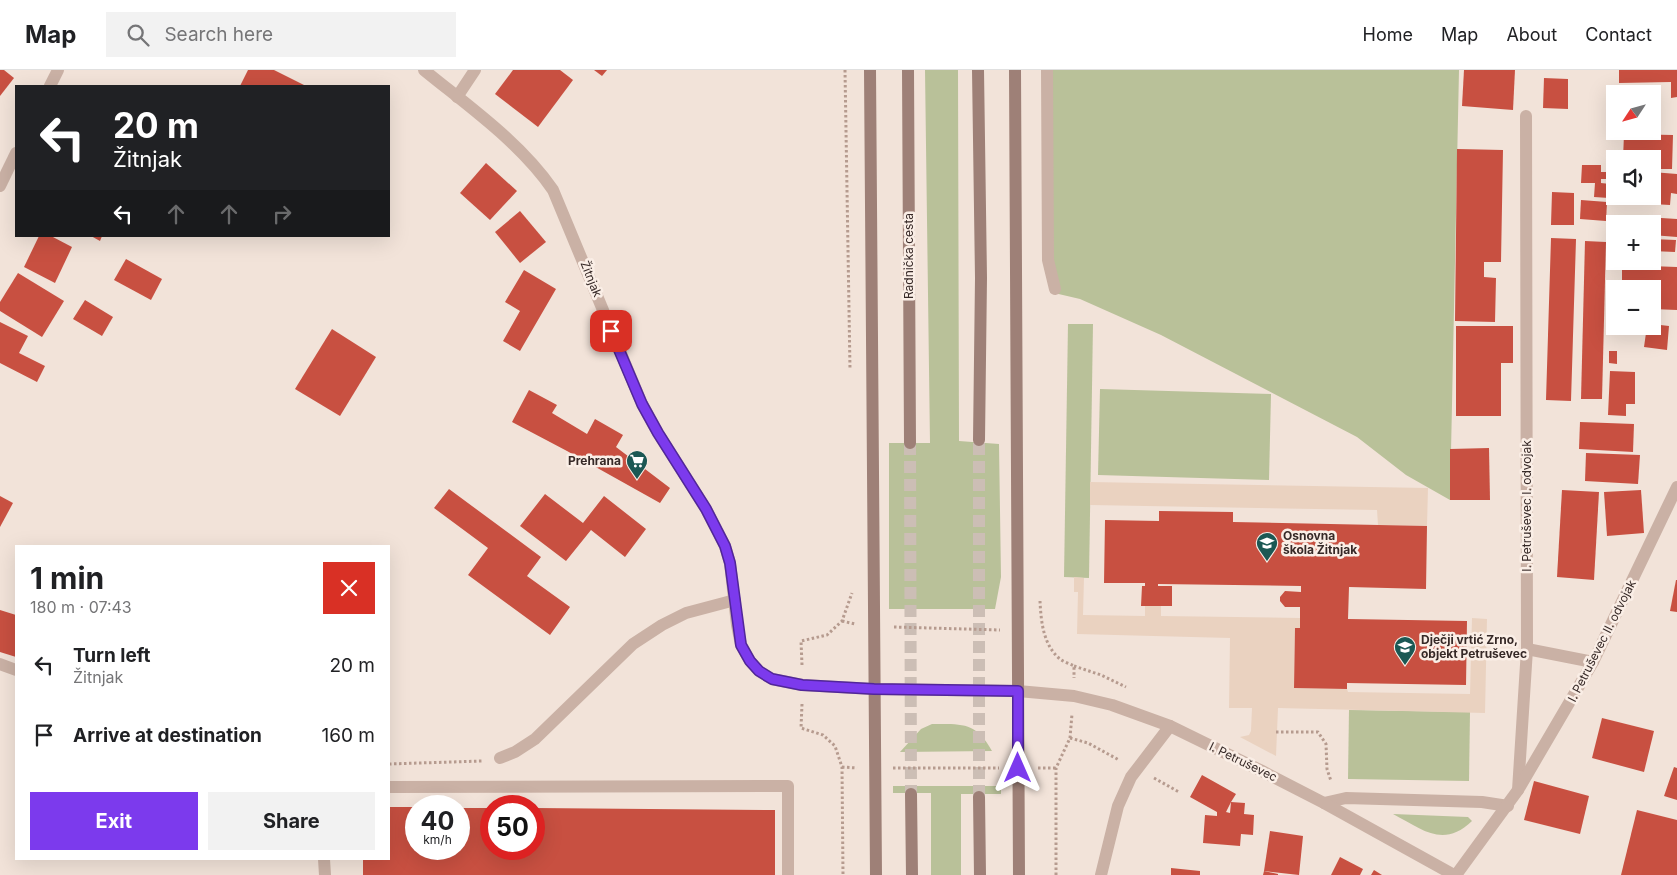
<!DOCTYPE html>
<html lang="en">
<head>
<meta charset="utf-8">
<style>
	:root { --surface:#fff; --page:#f2f2f2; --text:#202124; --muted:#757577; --line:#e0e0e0; --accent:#7c3aed }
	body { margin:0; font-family:Inter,sans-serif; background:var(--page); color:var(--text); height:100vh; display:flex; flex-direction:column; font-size:19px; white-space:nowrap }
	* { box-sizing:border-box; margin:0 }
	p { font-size:16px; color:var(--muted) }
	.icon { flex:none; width:28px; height:28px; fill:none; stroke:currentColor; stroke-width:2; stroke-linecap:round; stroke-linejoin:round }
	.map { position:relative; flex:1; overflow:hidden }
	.panel { position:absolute; left:15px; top:475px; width:375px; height:315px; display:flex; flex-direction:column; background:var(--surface); border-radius:0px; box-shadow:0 5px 20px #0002 }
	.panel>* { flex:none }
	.banner { position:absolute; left:15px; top:15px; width:375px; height:152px; border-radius:0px; box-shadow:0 5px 20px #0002; background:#202124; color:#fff; overflow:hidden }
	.needle { width:32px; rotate:234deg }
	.controls { position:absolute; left:1606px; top:15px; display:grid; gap:10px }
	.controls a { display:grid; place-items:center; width:55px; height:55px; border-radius:0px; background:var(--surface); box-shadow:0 5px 20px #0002; font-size:25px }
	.speed { position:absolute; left:405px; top:725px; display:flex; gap:10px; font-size:25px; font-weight:700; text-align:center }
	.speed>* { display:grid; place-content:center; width:65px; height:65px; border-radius:50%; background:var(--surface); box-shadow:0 5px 20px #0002; line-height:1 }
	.speed small { font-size:12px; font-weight:400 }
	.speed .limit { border:8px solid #d22; background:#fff; color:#111 }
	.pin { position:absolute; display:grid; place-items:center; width:42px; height:42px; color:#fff; margin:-21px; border-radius:10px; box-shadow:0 2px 8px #0006 }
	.me { position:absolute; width:55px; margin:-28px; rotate:0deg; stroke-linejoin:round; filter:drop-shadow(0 0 4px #0008) }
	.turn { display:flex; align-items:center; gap:18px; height:105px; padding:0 15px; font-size:22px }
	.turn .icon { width:65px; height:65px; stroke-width:2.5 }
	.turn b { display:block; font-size:35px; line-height:42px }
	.lanes { display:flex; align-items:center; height:48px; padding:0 15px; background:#0003; justify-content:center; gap:25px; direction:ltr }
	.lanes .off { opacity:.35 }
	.round { display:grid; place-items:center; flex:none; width:52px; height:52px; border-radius:0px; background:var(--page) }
	.head { display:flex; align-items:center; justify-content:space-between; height:85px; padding:0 15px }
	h1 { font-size:30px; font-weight:700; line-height:38px }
	.button { display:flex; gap:10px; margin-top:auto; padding:10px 15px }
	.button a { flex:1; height:58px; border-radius:0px; background:var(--accent); color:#fff; font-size:20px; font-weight:700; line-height:58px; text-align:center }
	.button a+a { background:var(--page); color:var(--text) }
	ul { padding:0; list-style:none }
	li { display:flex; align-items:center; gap:15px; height:70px; padding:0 15px }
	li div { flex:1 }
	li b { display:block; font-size:19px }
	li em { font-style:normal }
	header { display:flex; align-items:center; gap:30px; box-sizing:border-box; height:70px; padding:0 25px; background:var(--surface); border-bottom:1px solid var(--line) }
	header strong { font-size:24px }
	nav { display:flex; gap:28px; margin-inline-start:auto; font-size:18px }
	.search { width:350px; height:45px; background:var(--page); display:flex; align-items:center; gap:12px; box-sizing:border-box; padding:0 18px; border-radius:0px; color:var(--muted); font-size:19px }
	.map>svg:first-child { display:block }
	.green { fill:#b9c199 }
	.plaza { fill:#ead2c0 }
	.building { fill:#c85041 }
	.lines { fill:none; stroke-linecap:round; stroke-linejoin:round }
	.secondary-tunnel { stroke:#ccbeb5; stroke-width:12; stroke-dasharray:12 6; stroke-linecap:butt }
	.path { stroke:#b69b8f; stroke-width:3; stroke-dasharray:2.5 2.5; stroke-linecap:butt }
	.service { stroke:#cab1a5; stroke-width:12 }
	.minor { stroke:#cab1a5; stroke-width:12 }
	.tertiary { stroke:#cab1a5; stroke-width:12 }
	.secondary { stroke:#9e8077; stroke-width:12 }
	.route-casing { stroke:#51269a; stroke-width:12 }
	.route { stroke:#7c3aed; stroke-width:9 }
	.labels { text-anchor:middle; stroke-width:5; stroke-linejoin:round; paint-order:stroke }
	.street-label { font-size:12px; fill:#362927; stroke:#faeee6 }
	.poi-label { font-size:12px; font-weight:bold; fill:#362927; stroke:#faeee6; text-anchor:start }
</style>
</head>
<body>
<header>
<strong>Map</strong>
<div class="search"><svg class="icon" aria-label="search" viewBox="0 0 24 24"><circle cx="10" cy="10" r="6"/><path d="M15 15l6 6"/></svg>Search here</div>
<nav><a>Home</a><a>Map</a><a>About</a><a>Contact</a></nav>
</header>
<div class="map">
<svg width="1677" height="805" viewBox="0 0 1677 805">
	<rect width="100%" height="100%" fill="#f2e3d9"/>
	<g class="green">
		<polygon points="925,0 958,0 959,371 999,374 1001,507 995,539 889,539 889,373 930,373"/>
		<polygon points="1053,0 1459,0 1450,430 1406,405 1357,367 1161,265 1080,229 1050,222"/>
		<polygon points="1068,254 1093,254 1089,508 1064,507"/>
		<polygon points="1100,319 1271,324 1269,410 1098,405"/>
		<polygon points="1349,640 1470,642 1469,711 1348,709"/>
		<path d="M932,654C963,654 976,652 992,681L900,682L921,659Z"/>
		<polygon points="893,716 1001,716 1001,724 961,724 961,805 931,805 931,723 893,723"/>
		<path d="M1393,744L1468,747L1472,751C1443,779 1422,759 1393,744Z"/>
	</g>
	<g class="plaza">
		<polygon points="1090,412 1428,418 1427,456 1378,455 1377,440 1090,435"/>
		<polygon points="1074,507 1084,508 1083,545 1145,546 1145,536 1161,536 1161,546 1300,548 1300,558 1295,559 1294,618 1347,619 1348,622 1470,624 1472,548 1487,549 1485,643 1278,638 1276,686 1240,667 1249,665 1251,661 1252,638 1229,638 1230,568 1077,564 1078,522 1074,522"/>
	</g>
	<g class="building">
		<polygon points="0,0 4,0 14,8 0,26"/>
		<polygon points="248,0 274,0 306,16 240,16"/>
		<polygon points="513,0 560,0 573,10 538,57 495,24"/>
		<polygon points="594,0 607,0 602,6"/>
		<polygon points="1464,0 1515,0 1513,40 1462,36"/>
		<polygon points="1619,0 1677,0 1677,27 1671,28 1671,12 1619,13"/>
		<polygon points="1544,8 1568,9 1568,39 1543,38"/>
		<polygon points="1624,64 1673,65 1672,99 1652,99 1652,89 1623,89"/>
		<polygon points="1457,79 1503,80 1501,192 1484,192 1484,207 1496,208 1495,252 1455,251"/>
		<polygon points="486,93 517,121 490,150 460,123"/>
		<polygon points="1582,95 1601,95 1601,102 1606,102 1606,109 1601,109 1601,113 1610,114 1609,128 1594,127 1595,113 1581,113"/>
		<polygon points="1652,102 1677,104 1677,124 1671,123 1670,135 1652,134"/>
		<polygon points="1552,122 1574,123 1574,155 1551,155"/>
		<polygon points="1581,130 1607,132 1606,151 1580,149"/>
		<polygon points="520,141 546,172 520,193 495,162"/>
		<polygon points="1614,145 1677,149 1677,167 1652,165 1652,154 1615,154 1615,176 1612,176"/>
		<polygon points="39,166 51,166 72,177 55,213 24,197"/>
		<polygon points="91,166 102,166 100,171"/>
		<polygon points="1551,168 1576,169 1571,331 1546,330"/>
		<polygon points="1652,169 1676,170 1675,182 1652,181"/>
		<polygon points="1585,171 1606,172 1602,329 1581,329"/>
		<polygon points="126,189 162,209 151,230 114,210"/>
		<polygon points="1622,195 1677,197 1677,240 1652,239 1652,219 1622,219"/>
		<polygon points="524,200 556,219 520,281 503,271 520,241 505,232"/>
		<polygon points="18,203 64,231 42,267 0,241 0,232"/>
		<polygon points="85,230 113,247 102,266 73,249"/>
		<polygon points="0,252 28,266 19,283 45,296 37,312 0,293"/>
		<polygon points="1652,254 1669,256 1667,280 1644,277 1647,256 1652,256"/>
		<polygon points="1456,256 1513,256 1513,293 1501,293 1501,346 1456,346"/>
		<polygon points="332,259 376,287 340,346 295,319"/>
		<polygon points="1609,281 1617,281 1617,294 1609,293"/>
		<polygon points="1610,301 1635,302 1635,334 1626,334 1626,346 1608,345"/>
		<polygon points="529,320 557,335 552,343 587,364 595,349 623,365 616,377 670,418 660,433 567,381 512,352"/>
		<polygon points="1580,352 1634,354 1633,382 1579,379"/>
		<polygon points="1489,378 1490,430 1450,430 1450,379"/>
		<polygon points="1586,383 1640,385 1638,414 1585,411"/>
		<polygon points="449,419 541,487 527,506 570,537 550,565 468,505 488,478 434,438"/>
		<polygon points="1562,420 1599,422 1594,510 1557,507"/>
		<polygon points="1641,420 1644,463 1607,466 1604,422"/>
		<polygon points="545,424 583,453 604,426 646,459 625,487 591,460 566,491 520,456"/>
		<polygon points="0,426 13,433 0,457"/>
		<polygon points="1159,441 1233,442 1233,452 1427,456 1426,519 1349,517 1348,549 1467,551 1466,615 1347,613 1347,619 1294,618 1295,558 1300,558 1300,537 1285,537 1280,531 1280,527 1285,521 1301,522 1301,516 1158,514 1158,516 1172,516 1172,536 1141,536 1142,516 1145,516 1145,513 1104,513 1105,450 1159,451"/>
		<polygon points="1676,510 1677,510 1677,542 1670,541"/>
		<polygon points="0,540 16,545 16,587 0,582"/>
		<polygon points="1602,648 1654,661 1644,702 1592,688"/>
		<polygon points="1674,697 1677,698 1677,730 1664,726"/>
		<polygon points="1202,705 1236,724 1231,732 1226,742 1230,743 1231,732 1245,733 1244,744 1254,745 1253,765 1241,764 1240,776 1203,773 1205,745 1217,746 1217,742 1190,727"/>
		<polygon points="1534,711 1589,726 1580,764 1524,750"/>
		<polygon points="389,737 416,737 416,779 459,779 459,738 491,738 491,779 534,779 534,738 775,740 775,805 363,805 363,789 389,789"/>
		<polygon points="1637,740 1677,750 1677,805 1621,805"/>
		<polygon points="1270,761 1303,766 1299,805 1264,801"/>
		<polygon points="1340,787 1363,799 1360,805 1331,805"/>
		<polygon points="1171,798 1200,801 1200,805 1171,805"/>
		<polygon points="1374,800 1382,805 1371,805"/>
		<polygon points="1264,801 1278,804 1278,805 1263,805"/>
	</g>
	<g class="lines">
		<g class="secondary-tunnel">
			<polyline points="910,373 911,724"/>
			<polyline points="979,727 979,370"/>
		</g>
		<g class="path">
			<polyline points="845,0 850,299"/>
			<path d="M1040,531C1041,551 1043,575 1060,589C1064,592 1070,594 1074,596V608"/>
			<polyline points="842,551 855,554"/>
			<polyline points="894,557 1000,560"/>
			<polyline points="802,595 801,571 827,565 842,551 852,523"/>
			<polyline points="1074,596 1101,605 1126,617"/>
			<polyline points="802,634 801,658 823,665 835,676 842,697 843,805"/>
			<polyline points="1276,662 1318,662 1326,674 1327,699 1331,711"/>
			<polyline points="1070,668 1088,673 1119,690"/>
			<polyline points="389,694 482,691"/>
			<polyline points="842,697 857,698"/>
			<polyline points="893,698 999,698"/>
			<polyline points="1038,698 1056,698"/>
			<polyline points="1154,708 1179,722"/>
			<polyline points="1056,805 1056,698 1070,668 1072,644"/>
		</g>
		<g class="service">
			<polyline points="1047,0 1048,190 1055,219"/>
			<polyline points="1527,579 1593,592"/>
			<polyline points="0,594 16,600"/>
			<polyline points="500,688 515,682 535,669 633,574 662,555 686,543 735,530"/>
			<polyline points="389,717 788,716 788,805"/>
			<polyline points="1324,733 1346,728 1482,732 1508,736"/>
			<polyline points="324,789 325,805"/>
			<polyline points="1101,805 1118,736 1131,707 1170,656"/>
		</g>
		<g class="minor">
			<polyline points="457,27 475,0"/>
			<polyline points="1518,720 1527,579 1526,46"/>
			<polyline points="1456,805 1518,720 1593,592 1677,417"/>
		</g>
		<g class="tertiary">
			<path d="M424,0C468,36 520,72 553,120L642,334L658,363L706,439L725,476L730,493L737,555L741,575L750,591L759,601L772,609L802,615L874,619L1018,621L1074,626L1112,635L1170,656L1262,701L1324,733L1454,805"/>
			<polyline points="50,16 58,0"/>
			<polyline points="0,116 16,83"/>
		</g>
		<g class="secondary">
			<polyline points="870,0 876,805"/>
			<polyline points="908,0 910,373"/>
			<polyline points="978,0 981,208 979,370"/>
			<polyline points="1015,0 1019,805"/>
			<polyline points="911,724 912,805"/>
			<polyline points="979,727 980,805"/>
		</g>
	</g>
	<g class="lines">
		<g class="route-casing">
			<polyline id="route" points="611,261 642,334 658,363 706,439 725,476 730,493 741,575 750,591 759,601 772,609 802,615 874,619 1018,621 1018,698"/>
		</g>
		<use href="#route" class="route"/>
	</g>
	<defs>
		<g id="supermarket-pin" transform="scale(1.125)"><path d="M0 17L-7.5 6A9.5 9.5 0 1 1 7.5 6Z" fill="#1b5854" stroke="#faeee6"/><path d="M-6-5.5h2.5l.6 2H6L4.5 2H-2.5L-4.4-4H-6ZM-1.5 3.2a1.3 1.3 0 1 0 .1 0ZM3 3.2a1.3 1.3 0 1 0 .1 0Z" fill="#fff"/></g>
		<g id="school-pin" transform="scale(1.125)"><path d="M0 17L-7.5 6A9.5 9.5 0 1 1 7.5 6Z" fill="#1b5854" stroke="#faeee6"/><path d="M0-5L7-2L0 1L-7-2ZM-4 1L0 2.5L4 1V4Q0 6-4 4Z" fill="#fff"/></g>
	</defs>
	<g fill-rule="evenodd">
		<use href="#supermarket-pin" x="637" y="391"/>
		<use href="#school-pin" x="1267" y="473"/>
		<use href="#school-pin" x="1405" y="577"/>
	</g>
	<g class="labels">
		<g class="street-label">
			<text transform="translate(909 186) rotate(-90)" y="4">Radnička cesta</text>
			<text transform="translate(591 209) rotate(68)" y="4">Žitnjak</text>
			<text transform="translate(1527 436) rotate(-90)" y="4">I. Petruševec I. odvojak</text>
			<text transform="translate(1602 571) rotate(-63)" y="4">I. Petruševec II. odvojak</text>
			<text transform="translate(1243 692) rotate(26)" y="4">I. Petruševec</text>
		</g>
		<g class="poi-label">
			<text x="621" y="395" text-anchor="end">Prehrana</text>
			<text x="1283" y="470">Osnovna<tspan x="1283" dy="14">škola Žitnjak</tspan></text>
			<text x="1421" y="574">Dječji vrtić Zrno,<tspan x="1421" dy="14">objekt Petruševec</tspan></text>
		</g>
	</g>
</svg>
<div class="controls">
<a><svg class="needle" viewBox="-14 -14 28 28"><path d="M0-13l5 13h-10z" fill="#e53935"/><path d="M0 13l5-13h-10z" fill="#757577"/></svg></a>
<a><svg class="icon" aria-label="sound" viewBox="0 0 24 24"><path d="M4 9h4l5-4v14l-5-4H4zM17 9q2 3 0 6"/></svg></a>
<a>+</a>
<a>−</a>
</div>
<div class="speed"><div>40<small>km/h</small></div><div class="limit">50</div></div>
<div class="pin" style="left:611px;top:261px;background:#d93025"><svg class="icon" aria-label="arrive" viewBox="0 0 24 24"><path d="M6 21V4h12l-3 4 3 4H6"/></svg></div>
<svg class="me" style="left:1018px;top:698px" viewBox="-20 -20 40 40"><path d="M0-17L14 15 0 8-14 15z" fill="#7c3aed" stroke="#fff" stroke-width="4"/></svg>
<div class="banner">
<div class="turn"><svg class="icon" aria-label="left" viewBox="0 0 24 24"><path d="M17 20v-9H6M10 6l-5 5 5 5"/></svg><div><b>20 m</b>Žitnjak</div></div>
<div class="lanes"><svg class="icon" aria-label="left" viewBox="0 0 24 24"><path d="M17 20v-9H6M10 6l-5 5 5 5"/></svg><svg class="icon off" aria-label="ahead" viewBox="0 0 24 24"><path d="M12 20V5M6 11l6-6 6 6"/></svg><svg class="icon off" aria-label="ahead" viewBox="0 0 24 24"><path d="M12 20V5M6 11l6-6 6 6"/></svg><svg class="icon off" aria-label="right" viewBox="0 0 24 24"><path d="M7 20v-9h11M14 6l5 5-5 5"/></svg></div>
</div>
<section class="panel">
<div class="head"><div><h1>1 min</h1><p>180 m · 07:43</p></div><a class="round" style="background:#d93025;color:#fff"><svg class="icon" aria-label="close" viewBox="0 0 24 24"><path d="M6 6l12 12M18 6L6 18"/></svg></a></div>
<ul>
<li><svg class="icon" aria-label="left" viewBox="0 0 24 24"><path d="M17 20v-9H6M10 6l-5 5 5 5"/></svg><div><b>Turn left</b><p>Žitnjak</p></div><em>20 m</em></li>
<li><svg class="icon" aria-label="arrive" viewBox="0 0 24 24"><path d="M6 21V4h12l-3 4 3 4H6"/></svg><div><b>Arrive at destination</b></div><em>160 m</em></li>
</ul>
<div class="button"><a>Exit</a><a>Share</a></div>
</section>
</div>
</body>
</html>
